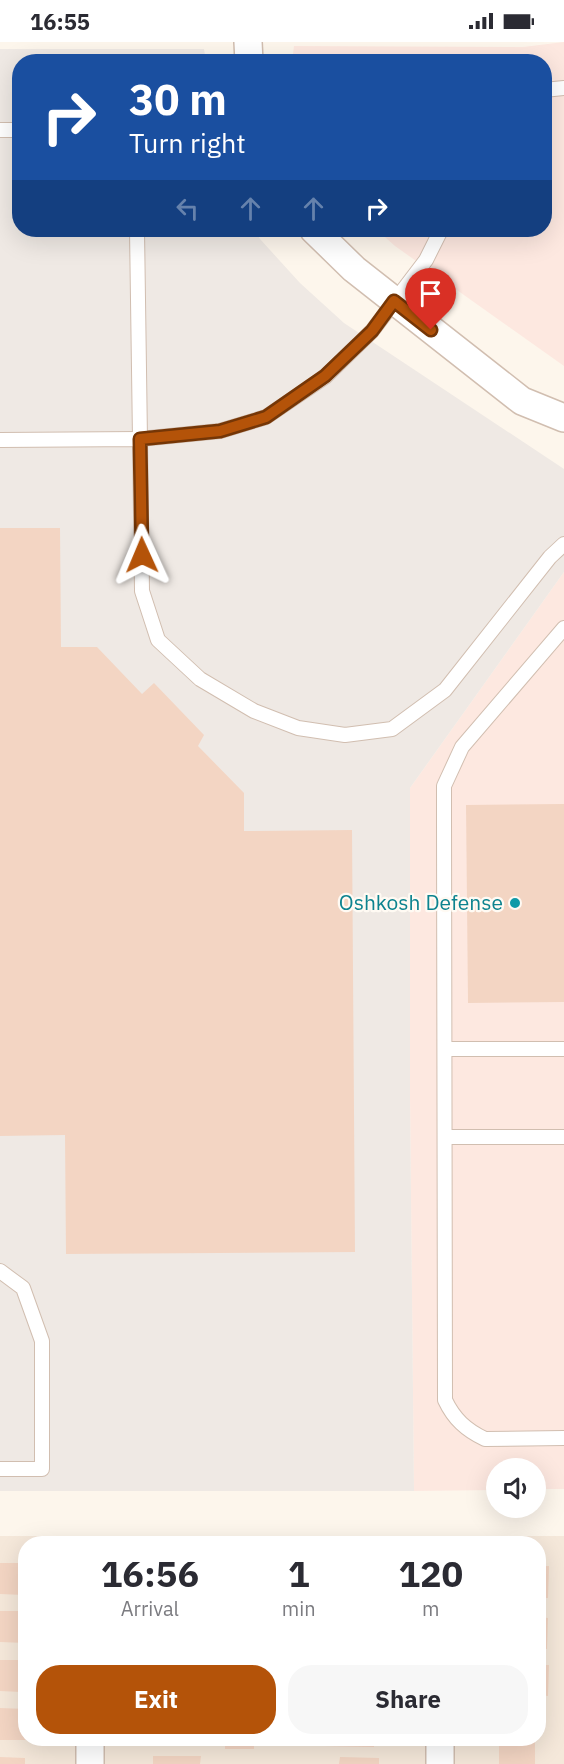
<!DOCTYPE html>
<html lang="en">
<head>
<meta charset="utf-8">
<style>
	:root { --surface:#fff; --page:#f7f7f7; --text:#2b2b33; --muted:#7c7c81; --accent:#b45309 }
	body { margin:0; font-family:"IBM Plex Sans",sans-serif; background:var(--page); color:var(--text); height:100vh; display:flex; flex-direction:column; font-size:22px; white-space:nowrap }
	* { box-sizing:border-box; margin:0 }
	p { font-size:20px; color:var(--muted) }
	.icon { flex:none; width:33px; height:33px; fill:none; stroke:currentColor; stroke-width:2; stroke-linecap:round; stroke-linejoin:round }
	.map { position:relative; flex:1; overflow:hidden }
	.side { position:absolute; left:18px; top:1494px; width:528px; height:210px; display:flex; flex-direction:column; background:var(--surface); border-radius:24px; box-shadow:0 6px 24px #0002 }
	.side>* { flex:none }
	.guide { position:absolute; left:12px; top:12px; width:540px; height:183px; border-radius:24px; box-shadow:0 6px 24px #0002; background:#1a4fa0; color:#fff; overflow:hidden }
	.controls { position:absolute; left:486px; top:1416px; display:grid; gap:12px }
	.controls a { display:grid; place-items:center; width:60px; height:60px; border-radius:50%; background:var(--surface); box-shadow:0 6px 24px #0002; font-size:30px }
	.pin { position:absolute; display:grid; place-items:center; width:51px; height:51px; color:#fff; margin:-62px -26px; border-radius:50% 50% 50% 0; rotate:-45deg; box-shadow:0 0 6px #0007 }
	.pin .icon { rotate:45deg }
	.me { position:absolute; width:66px; margin:-33px; rotate:359deg; stroke-linejoin:round; filter:drop-shadow(0 0 4px #0008) }
	.turn { display:flex; align-items:center; gap:21px; height:126px; padding:0 18px; font-size:27px }
	.turn .icon { width:78px; height:78px; stroke-width:2.5 }
	.turn b { display:block; font-size:42px; line-height:51px }
	.lanes { display:flex; align-items:center; height:57px; padding:0 18px; background:#0003; justify-content:center; gap:30px; direction:ltr }
	.lanes .off { opacity:.35 }
	.eta { display:flex; justify-content:space-evenly; align-items:center; height:102px; text-align:center }
	.eta b { font-size:36px; font-weight:700; line-height:42px }
	.button { display:flex; gap:12px; margin-top:auto; padding:12px 18px }
	.button a { flex:1; height:69px; border-radius:24px; background:var(--accent); color:#fff; font-size:24px; font-weight:700; line-height:69px; text-align:center }
	.button a+a { background:var(--page); color:var(--text) }
	.status { display:flex; justify-content:space-between; align-items:center; height:42px; padding:0 30px; background:var(--surface); direction:ltr }
	.status svg { height:16px; fill:currentColor }
	.map>svg:first-child { display:block }
	.residential { fill:#f5e8da; fill-rule:evenodd }
	.commercial { fill:#fde8e0 }
	.industrial { fill:#efe9e4 }
	.building { fill:#f3d5c3 }
	.lines { fill:none; stroke-linecap:round; stroke-linejoin:round }
	.service-casing { stroke:#d1beb0; stroke-width:16 }
	.minor-casing { stroke:#d1beb0; stroke-width:30 }
	.service { stroke:#fff; stroke-width:14 }
	.minor { stroke:#fff; stroke-width:27 }
	.route-casing { stroke:#753606; stroke-width:15 }
	.route { stroke:#b45309; stroke-width:10 }
	.culture-dot { fill:#0f9aa8; stroke:#fffaf3; stroke-width:2 }
	.labels { text-anchor:middle; stroke-width:4.5; stroke-linejoin:round; paint-order:stroke }
	.culture-label { font-size:21px; fill:#0d838f; stroke:#fffaf3; text-anchor:end }
</style>
</head>
<body>
<div class="status"><b>16:55</b><svg viewBox="0 0 49 12"><path d="M0 12V9h3v3zM5 12V6h3v6zM10 12V3h3v9zM15 12V0h3v12zM26 1h20v11H26zM47 4h2v5h-2z"/></svg></div>
<div class="map">
<svg width="564" height="1722" viewBox="0 0 564 1722">
	<rect width="100%" height="100%" fill="#fdf6ec"/>
	<path class="residential" d="M0,1494H564V1722H0ZM26,1502H538V1696H26Z"/>
	<g class="commercial">
		<polygon points="564,0 564,324 395,204 377,188 544,188 544,20 292,20 294,4 523,5"/>
		<polygon points="564,530 564,1447 536,1447 536,1426 496,1426 496,1448 414,1449 410,1056 410,746"/>
	</g>
	<polygon class="industrial" points="0,7 204,7 206,19 20,20 20,188 255,188 260,197 300,241 344,281 564,427 564,530 410,746 410,1056 414,1449 0,1449"/>
	<g class="building">
		<polygon points="0,486 60,486 61,605 97,605 142,652 154,641 204,693 198,704 244,751 244,789 352,788 355,1210 66,1212 65,1093 0,1094"/>
		<polygon points="564,762 564,960 468,961 466,763"/>
		<polygon points="0,1521 24,1521 24,1553 0,1552"/>
		<polygon points="538,1524 549,1524 548,1556 538,1556"/>
		<polygon points="0,1569 26,1569 26,1601 0,1600"/>
		<polygon points="538,1575 548,1576 547,1607 538,1606"/>
		<polygon points="0,1618 22,1618 21,1650 0,1649"/>
		<polygon points="538,1623 549,1623 548,1654 538,1653"/>
		<polygon points="0,1666 26,1667 26,1698 0,1698"/>
		<rect x="225" y="1696" width="29" height="11"/>
		<polygon points="324,1696 374,1696 374,1705 324,1704"/>
		<polygon points="499,1697 535,1698 535,1722 499,1722"/>
		<polygon points="153,1714 201,1714 200,1722 153,1722"/>
		<polygon points="0,1715 25,1716 25,1722 0,1722"/>
		<polygon points="340,1715 379,1716 379,1722 339,1722"/>
	</g>
	<g class="lines">
		<g class="service-casing">
			<g id="service">
				<polyline points="544,48 564,46"/>
				<polyline points="0,88 20,88"/>
				<polyline points="137,188 140,397 220,389 266,375 325,335 372,289 426,218 441,188"/>
				<polyline points="0,398 140,397 142,549 158,598 200,637 254,669 298,686 345,693 392,687 445,648 550,515 564,502"/>
				<path d="M564,586L462,705L444,744V777L445,1358C454,1377 466,1388 485,1397L564,1396"/>
				<polyline points="445,1007 564,1007"/>
				<polyline points="445,1095 564,1095"/>
				<polyline points="0,1229 23,1246 42,1299 42,1427 0,1427"/>
			</g>
		</g>
		<g class="minor-casing">
			<g id="minor">
				<polyline points="248,0 249,20"/>
				<polyline points="314,188 354,227 522,359 564,376"/>
				<polyline points="90,1696 90,1722"/>
				<polyline points="440,1696 440,1722"/>
			</g>
		</g>
		<use href="#service" class="service"/>
		<use href="#minor" class="minor"/>
	</g>
	<g class="lines">
		<g class="route-casing">
			<polyline id="route" points="142,513 140,397 220,389 266,375 325,334 372,289 394,259 431,288"/>
		</g>
		<use href="#route" class="route"/>
	</g>
	<circle class="culture-dot" cx="515" cy="861" r="6"/>
	<g class="labels">
		<g class="culture-label">
			<text x="503" y="868">Oshkosh Defense</text>
		</g>
	</g>
</svg>
<div class="controls">
<a><svg class="icon" aria-label="sound" viewBox="0 0 24 24"><path d="M4 9h4l5-4v14l-5-4H4zM17 9q2 3 0 6"/></svg></a>
</div>
<div class="pin" style="left:431px;top:288px;background:#d93025"><svg class="icon" aria-label="arrive" viewBox="0 0 24 24"><path d="M6 21V4h12l-3 4 3 4H6"/></svg></div>
<svg class="me" style="left:142px;top:513px" viewBox="-20 -20 40 40"><path d="M0-17L14 15 0 8-14 15z" fill="#b45309" stroke="#fff" stroke-width="4"/></svg>
<div class="guide">
<div class="turn"><svg class="icon" aria-label="right" viewBox="0 0 24 24"><path d="M7 20v-9h11M14 6l5 5-5 5"/></svg><div><b>30 m</b>Turn right</div></div>
<div class="lanes"><svg class="icon off" aria-label="left" viewBox="0 0 24 24"><path d="M17 20v-9H6M10 6l-5 5 5 5"/></svg><svg class="icon off" aria-label="ahead" viewBox="0 0 24 24"><path d="M12 20V5M6 11l6-6 6 6"/></svg><svg class="icon off" aria-label="ahead" viewBox="0 0 24 24"><path d="M12 20V5M6 11l6-6 6 6"/></svg><svg class="icon" aria-label="right" viewBox="0 0 24 24"><path d="M7 20v-9h11M14 6l5 5-5 5"/></svg></div>
</div>
<section class="side">
<div class="eta">
<div><b>16:56</b><p>Arrival</p></div>
<div><b>1</b><p>min</p></div>
<div><b>120</b><p>m</p></div>
</div>
<div class="button"><a>Exit</a><a>Share</a></div>
</section>
</div>
</body>
</html>
